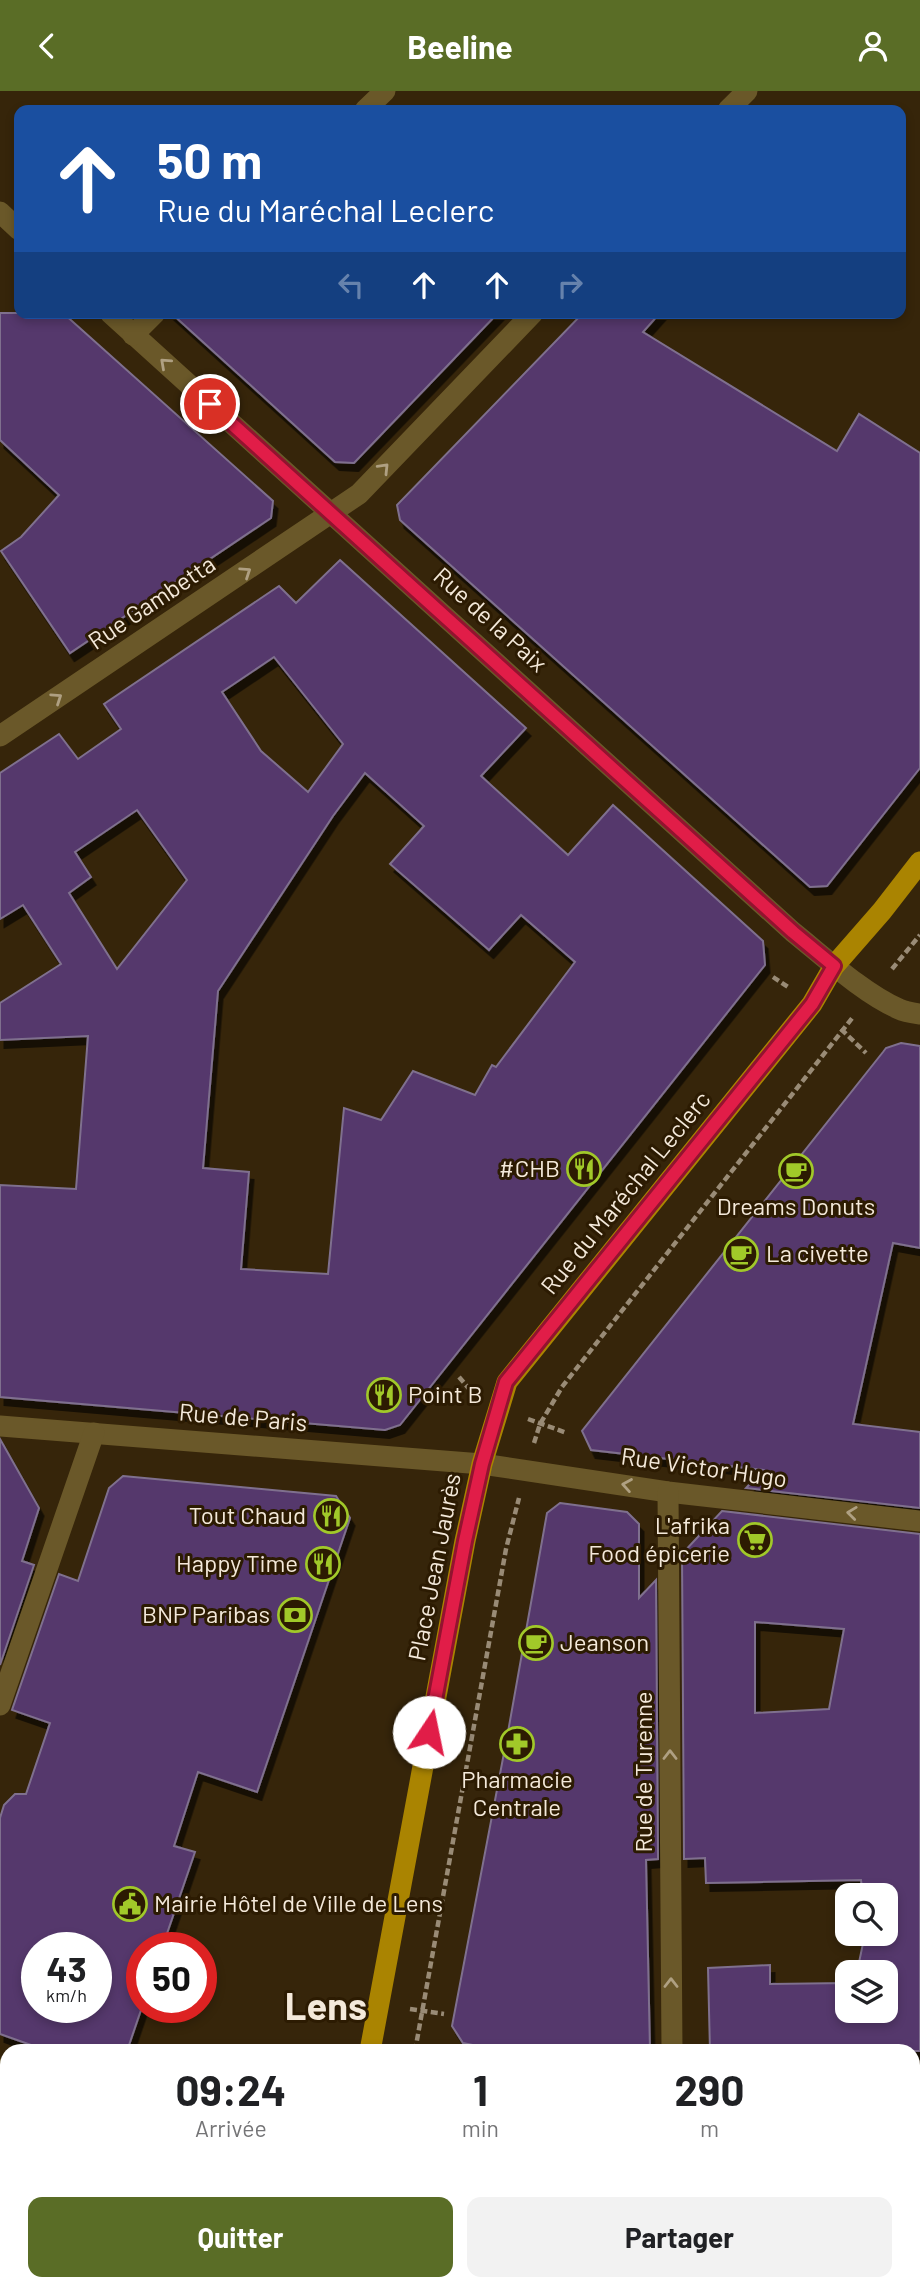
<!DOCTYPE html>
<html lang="fr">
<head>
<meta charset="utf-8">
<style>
	:root { --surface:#fff; --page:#f2f2f2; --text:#202124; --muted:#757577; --accent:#5a6d26 }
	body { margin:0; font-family:Barlow,sans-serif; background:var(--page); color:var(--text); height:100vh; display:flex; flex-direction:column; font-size:26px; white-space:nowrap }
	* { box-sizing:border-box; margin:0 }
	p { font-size:23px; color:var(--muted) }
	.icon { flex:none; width:38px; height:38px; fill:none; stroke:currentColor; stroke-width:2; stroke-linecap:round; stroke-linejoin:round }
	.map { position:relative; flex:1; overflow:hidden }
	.panel { position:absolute; left:0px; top:1953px; width:920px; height:247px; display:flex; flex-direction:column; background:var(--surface); border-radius:21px 21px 0 0; box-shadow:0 4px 10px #0003 }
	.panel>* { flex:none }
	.hud { position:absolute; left:14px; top:14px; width:892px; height:214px; border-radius:14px; box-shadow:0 4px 10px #0003; background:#1a4fa0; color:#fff; overflow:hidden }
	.controls { position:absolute; left:835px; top:1792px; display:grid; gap:14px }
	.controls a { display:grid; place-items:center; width:63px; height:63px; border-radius:14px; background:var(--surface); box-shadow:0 4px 10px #0003; font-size:35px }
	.speed { position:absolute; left:21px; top:1841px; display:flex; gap:14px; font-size:35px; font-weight:700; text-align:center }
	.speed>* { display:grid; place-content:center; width:91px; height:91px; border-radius:50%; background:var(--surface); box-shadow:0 4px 10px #0003; line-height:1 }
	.speed small { font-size:18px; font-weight:400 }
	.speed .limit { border:10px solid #d22; background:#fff; color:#111 }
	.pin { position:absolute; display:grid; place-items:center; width:60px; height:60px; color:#fff; margin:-30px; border:4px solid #fff; border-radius:50%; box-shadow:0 2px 7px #0007 }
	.me { position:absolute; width:77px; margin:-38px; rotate:11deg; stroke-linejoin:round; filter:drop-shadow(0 0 5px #0008) }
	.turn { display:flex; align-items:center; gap:24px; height:147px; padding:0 28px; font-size:32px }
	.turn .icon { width:91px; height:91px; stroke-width:2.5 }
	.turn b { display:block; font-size:49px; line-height:60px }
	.lanes { display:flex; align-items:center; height:66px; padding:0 28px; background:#0003; justify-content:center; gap:35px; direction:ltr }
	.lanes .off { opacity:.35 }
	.eta { display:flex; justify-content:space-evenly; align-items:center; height:119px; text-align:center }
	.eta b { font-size:42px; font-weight:700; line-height:49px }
	.primary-button { display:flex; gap:14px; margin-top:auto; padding:14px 28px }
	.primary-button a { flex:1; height:80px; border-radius:14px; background:var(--accent); color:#fff; font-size:28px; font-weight:700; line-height:80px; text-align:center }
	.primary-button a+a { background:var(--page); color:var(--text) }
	header { display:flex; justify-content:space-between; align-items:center; height:91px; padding:0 28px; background:var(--accent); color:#fff; font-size:32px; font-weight:700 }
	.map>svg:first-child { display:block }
	.building { fill:#54376c; stroke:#7f708e; stroke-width:2; fill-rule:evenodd; filter:url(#shadow) }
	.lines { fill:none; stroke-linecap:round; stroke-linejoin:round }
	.path { stroke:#998b76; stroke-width:4.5; stroke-dasharray:7 3.5; stroke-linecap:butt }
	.minor { stroke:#6a5829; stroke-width:21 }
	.major { stroke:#aa8401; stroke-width:21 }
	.oneway { stroke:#afa082 }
	.route-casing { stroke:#92132f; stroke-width:18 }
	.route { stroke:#e11d48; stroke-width:12 }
	.labels { text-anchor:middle; stroke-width:6; stroke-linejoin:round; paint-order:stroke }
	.street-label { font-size:24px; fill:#f4e9da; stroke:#2c1b02 }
	.poi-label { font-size:24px; fill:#f4e9da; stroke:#2c1b02; text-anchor:end }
	.town-label { font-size:38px; font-weight:bold; fill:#f4e9da; stroke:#2c1b02 }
</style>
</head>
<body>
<header><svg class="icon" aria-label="back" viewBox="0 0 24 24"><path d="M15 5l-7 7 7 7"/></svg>Beeline<svg class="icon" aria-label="person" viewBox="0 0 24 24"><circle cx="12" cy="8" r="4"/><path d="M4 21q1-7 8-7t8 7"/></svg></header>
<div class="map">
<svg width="920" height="2199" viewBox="0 0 920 2199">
	<defs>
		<filter id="shadow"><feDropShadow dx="4.5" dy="8" stdDeviation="0" flood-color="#0009"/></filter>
	</defs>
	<rect width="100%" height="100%" fill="#36250a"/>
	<g class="building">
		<polygon points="0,222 63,222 273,410 271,427 70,562 1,460 21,446 59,404 0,349"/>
		<polygon points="171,222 498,222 354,372 335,371"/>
		<polygon points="583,222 660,222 643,241 837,360 859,323 920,362 920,677 827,795 810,796 400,429 397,414"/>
		<path d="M340,469L526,637L481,685L568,764L613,714L763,850L765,874L400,1334L385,1339L0,1306V1094L76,1098L88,945L0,949V912L61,873L23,814L0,828V682L59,643L78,668L121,638L104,613L279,495L296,512ZM274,566L343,653L308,701L261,660L222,601ZM365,682L424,735L390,773L489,859L521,824L575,871L496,976L492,974L475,1004L413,980L381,1029L344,1017L328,1183L241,1178L249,1081L203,1077L218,900L333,725ZM137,719L187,789L117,878L69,802L91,786L75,761Z"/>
		<polygon points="901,952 920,955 920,1157 893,1152 853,1333 920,1341 920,1417 746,1397 763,1379 591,1359 582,1340 883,961 886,957"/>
		<polygon points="0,1348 39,1417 22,1470 34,1474 0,1574"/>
		<path d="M123,1385L336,1405L350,1427L257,1701L198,1681L174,1755L195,1761L162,1857H142V1916L127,1960H48L0,1943V1727L4,1714L15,1703H26L50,1632L12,1619L59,1483L78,1490L109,1397ZM37,1857H96V1916H37Z"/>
		<polygon points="560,1412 627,1421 639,1433 639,1507 656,1489 658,1768 646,1769 650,1960 502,1960 463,1952 452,1935 508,1641 547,1422"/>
		<path d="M722,1420L920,1443V1960H710L708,1877L770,1874V1893L847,1892V1920H886V1881H857L865,1843H886V1804H863L861,1789L706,1792L705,1767L684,1768L682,1463ZM755,1531L844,1538L829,1618L755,1622Z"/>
	</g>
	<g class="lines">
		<g class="path">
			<polyline points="892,878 920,844"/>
			<polyline points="773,886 788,896"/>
			<polyline points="841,938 866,962"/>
			<polyline points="459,1286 471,1300"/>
			<polyline points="528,1328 567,1342"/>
			<polyline points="534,1352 540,1333 562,1296 853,926"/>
			<polyline points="410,1918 444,1923"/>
			<polyline points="415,1960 506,1458 519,1407"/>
			<polyline points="372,2199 373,2193"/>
			<polyline points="394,2199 396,2193"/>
		</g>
		<g class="minor">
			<polyline points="365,19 385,0"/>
			<polyline points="728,19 747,0"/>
			<polyline points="0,121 19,139"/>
			<path d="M110,222L793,841C823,865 864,903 899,918C905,921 913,922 920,923"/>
			<polyline points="133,244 155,222"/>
			<polyline points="0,645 359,403 533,222"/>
			<polyline points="0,1335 482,1373 668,1401 920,1430"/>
			<polyline points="668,1401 672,1960"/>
			<polyline points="0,1614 94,1342"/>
			<polyline points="0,1978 7,1980"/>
			<polyline points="914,2073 920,2074"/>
			<polyline points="635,2199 637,2193"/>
			<polyline points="913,2199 920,2171"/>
		</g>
		<g class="major">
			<polyline points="370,1960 465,1450 482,1373 507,1291 812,913 834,875 882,820 920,771"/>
			<polyline points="325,2199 326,2193"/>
		</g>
	</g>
	<defs><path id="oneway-chevron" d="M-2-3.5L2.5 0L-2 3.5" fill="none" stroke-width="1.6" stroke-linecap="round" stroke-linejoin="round" transform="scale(1.75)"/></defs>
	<g class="oneway">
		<use href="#oneway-chevron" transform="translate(165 272) rotate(-138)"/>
		<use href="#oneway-chevron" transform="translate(384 377) rotate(-46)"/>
		<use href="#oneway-chevron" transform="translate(246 481) rotate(-34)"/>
		<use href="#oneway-chevron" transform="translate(57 607) rotate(-34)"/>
		<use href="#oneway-chevron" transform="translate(627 1394) rotate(-170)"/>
		<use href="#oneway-chevron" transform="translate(852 1422) rotate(-173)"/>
		<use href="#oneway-chevron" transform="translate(670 1664) rotate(-90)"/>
		<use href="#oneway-chevron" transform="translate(671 1892) rotate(-90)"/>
	</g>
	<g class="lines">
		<g class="route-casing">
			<polyline id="route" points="210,313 793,841 834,875 812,913 506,1291 482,1373 465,1450 429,1641"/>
		</g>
		<use href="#route" class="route"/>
	</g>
	<defs>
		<g id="restaurant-ring" transform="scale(1.75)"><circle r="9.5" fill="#2c1b02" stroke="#a1c929" stroke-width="1.5"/><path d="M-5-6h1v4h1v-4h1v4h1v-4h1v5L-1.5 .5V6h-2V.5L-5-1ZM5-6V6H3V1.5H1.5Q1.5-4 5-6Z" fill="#a1c929"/></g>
		<g id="cafe-ring" transform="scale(1.75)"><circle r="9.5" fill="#2c1b02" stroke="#a1c929" stroke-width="1.5"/><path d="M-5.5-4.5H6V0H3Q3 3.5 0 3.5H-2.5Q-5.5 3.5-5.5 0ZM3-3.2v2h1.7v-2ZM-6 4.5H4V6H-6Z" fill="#a1c929"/></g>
		<g id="supermarket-ring" transform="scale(1.75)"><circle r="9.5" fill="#2c1b02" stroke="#a1c929" stroke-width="1.5"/><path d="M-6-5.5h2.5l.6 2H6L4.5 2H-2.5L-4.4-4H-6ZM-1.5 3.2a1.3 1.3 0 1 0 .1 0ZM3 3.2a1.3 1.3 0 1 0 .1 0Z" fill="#a1c929"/></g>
		<g id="bank-ring" transform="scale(1.75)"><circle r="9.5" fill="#2c1b02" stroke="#a1c929" stroke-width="1.5"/><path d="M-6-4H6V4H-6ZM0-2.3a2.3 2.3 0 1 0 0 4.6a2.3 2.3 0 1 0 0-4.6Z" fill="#a1c929"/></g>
		<g id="pharmacy-ring" transform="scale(1.75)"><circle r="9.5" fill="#2c1b02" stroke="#a1c929" stroke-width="1.5"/><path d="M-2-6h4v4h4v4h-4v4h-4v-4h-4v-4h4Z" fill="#a1c929"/></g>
		<g id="civic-ring" transform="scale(1.75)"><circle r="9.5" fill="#2c1b02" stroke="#a1c929" stroke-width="1.5"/><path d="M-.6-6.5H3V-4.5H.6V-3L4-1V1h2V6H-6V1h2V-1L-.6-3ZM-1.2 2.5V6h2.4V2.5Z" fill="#a1c929"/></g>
	</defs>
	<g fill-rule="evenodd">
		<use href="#restaurant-ring" x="584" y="1078"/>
		<use href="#cafe-ring" x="796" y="1080"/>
		<use href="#cafe-ring" x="741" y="1163"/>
		<use href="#restaurant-ring" x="384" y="1304"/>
		<use href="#restaurant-ring" x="331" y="1425"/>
		<use href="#supermarket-ring" x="755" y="1449"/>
		<use href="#restaurant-ring" x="323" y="1473"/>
		<use href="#bank-ring" x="295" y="1524"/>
		<use href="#cafe-ring" x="536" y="1552"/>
		<use href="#pharmacy-ring" x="517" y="1653"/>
		<use href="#civic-ring" x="130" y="1813"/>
	</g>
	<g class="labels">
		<g class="street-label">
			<text transform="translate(152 512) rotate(-34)" y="8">Rue Gambetta</text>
			<text transform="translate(490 529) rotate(42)" y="8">Rue de la Paix</text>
			<text transform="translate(626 1102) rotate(-51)" y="8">Rue du Maréchal Leclerc</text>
			<text transform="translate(243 1327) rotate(5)" y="8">Rue de Paris</text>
			<text transform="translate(704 1377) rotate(8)" y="8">Rue Victor Hugo</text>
			<text transform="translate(435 1476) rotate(-79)" y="8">Place Jean Jaurès</text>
			<text transform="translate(644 1681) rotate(-90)" y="8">Rue de Turenne</text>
		</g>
		<g class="poi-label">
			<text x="560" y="1086">#CHB</text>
			<text x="796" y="1124" text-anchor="middle">Dreams Donuts</text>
			<text x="766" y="1171" text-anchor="start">La civette</text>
			<text x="408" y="1312" text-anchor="start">Point B</text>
			<text x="306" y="1433">Tout Chaud</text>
			<text x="730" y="1443">L'afrika<tspan x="730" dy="28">Food épicerie</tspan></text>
			<text x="298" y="1481">Happy Time</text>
			<text x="270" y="1532">BNP Paribas</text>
			<text x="560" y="1560" text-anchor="start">Jeanson</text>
			<text x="517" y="1697" text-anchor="middle">Pharmacie<tspan x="517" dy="28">Centrale</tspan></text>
			<text x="154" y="1821" text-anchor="start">Mairie Hôtel de Ville de Lens</text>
		</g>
		<g class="town-label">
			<text x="326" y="1929">Lens</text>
		</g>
	</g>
</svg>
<div class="controls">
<a><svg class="icon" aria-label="search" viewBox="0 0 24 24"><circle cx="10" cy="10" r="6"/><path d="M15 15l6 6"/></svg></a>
<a><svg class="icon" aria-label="layers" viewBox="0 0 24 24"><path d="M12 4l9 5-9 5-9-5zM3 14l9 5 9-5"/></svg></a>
</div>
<div class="speed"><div>43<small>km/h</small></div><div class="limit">50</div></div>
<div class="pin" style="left:210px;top:313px;background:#d93025"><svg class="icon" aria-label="arrive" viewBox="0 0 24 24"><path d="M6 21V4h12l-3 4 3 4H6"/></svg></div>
<svg class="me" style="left:429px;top:1641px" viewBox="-20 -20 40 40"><circle r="19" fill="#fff"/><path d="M0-13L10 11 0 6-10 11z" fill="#e11d48"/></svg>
<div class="hud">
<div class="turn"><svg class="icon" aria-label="ahead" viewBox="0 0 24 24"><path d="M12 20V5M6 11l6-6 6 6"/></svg><div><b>50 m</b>Rue du Maréchal Leclerc</div></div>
<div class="lanes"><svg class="icon off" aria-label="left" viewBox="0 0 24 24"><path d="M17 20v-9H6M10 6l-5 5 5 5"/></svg><svg class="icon" aria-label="ahead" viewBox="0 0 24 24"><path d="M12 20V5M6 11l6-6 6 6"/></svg><svg class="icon" aria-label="ahead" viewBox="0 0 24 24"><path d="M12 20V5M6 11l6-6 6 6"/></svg><svg class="icon off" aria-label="right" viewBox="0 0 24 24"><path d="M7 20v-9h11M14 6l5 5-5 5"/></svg></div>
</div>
<section class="panel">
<div class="eta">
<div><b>09:24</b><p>Arrivée</p></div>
<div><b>1</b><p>min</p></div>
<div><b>290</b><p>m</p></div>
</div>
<div class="primary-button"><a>Quitter</a><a>Partager</a></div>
</section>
</div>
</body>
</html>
